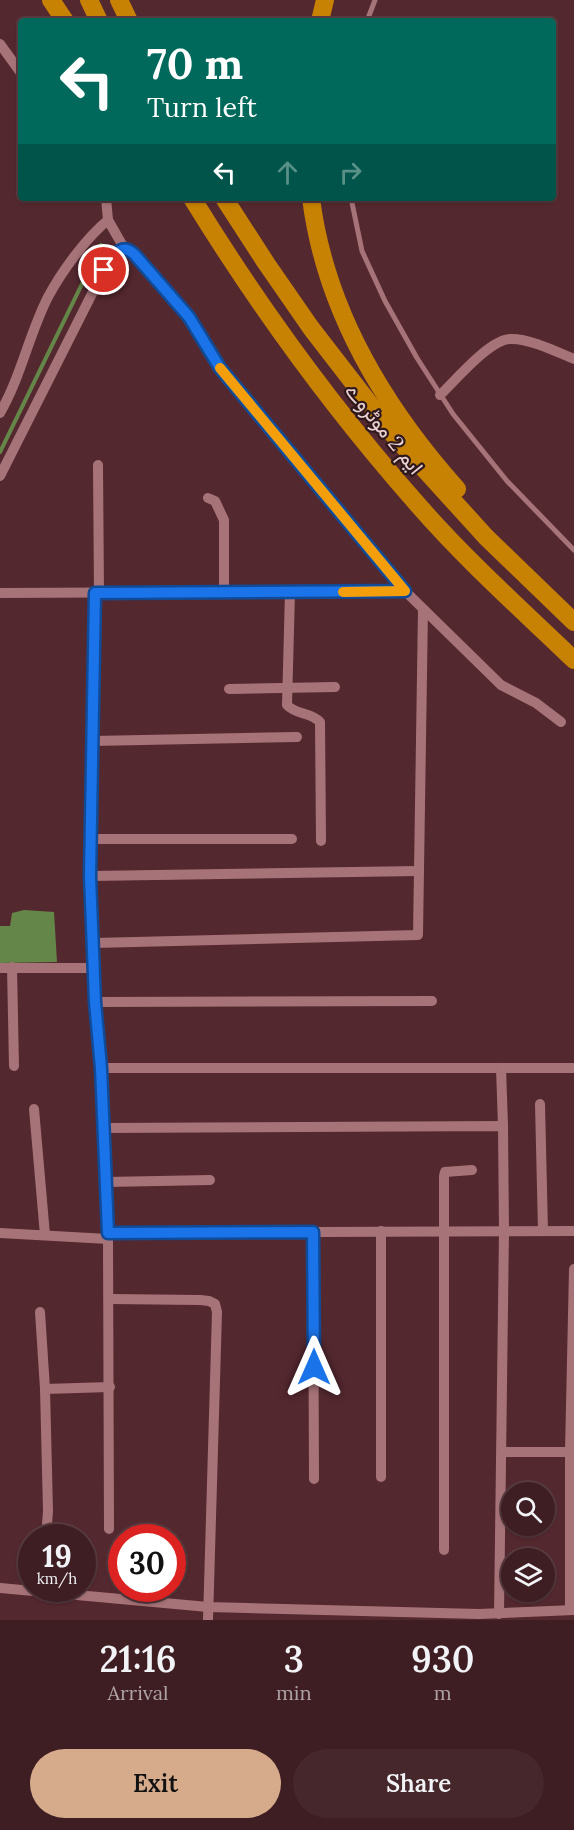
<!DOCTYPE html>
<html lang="en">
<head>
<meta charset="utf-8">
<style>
	:root { --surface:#3f1e23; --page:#46272b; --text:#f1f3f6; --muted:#ada2a6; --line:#583c41; --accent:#d6ab8b }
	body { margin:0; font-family:Lora,Vazirmatn,serif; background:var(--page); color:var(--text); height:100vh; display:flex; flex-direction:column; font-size:22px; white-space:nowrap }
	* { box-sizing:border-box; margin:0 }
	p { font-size:20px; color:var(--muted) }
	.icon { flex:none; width:33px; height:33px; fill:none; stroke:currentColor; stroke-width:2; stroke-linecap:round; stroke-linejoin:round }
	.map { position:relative; height:1620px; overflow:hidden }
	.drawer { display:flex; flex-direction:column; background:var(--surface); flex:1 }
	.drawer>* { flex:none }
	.hud { position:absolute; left:18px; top:18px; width:538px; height:183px; border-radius:6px; box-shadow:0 2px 4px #0004,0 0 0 2px var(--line); background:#00695c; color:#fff; overflow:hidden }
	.controls { position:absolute; left:501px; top:1482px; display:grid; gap:12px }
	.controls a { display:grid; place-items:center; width:54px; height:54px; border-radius:50%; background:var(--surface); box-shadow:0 2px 4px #0004,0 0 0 2px var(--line); font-size:30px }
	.speed { position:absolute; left:18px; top:1524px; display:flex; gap:12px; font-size:30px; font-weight:700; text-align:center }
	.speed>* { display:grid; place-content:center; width:78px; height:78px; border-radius:50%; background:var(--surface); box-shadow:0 2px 4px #0004,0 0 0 2px var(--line); line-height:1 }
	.speed small { font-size:15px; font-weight:400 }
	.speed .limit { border:9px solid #d22; background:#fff; color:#111 }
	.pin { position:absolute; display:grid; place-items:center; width:51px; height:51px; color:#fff; margin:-26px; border:3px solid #fff; border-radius:50%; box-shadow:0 2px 6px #0007 }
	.me { position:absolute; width:66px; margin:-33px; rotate:0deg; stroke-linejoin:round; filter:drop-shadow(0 0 4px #0008) }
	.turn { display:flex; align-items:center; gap:21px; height:126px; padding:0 30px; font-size:27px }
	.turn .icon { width:78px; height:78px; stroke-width:2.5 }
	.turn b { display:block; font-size:42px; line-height:51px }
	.lanes { display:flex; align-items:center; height:57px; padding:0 30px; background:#0003; justify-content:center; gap:30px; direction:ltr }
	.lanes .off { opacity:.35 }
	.eta { display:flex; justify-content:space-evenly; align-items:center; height:102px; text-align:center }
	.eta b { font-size:36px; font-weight:600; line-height:42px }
	.button { display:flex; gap:12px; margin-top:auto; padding:12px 30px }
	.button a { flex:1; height:69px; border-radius:36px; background:var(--accent); color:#111; font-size:24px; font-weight:600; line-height:69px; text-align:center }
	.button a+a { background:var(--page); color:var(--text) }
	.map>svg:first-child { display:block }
	.water { fill:#648648 }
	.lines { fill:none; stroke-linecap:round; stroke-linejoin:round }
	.stream { stroke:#648648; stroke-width:4 }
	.lane { stroke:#a67378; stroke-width:5 }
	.street { stroke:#a67378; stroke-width:10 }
	.highway { stroke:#c78203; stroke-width:18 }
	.route-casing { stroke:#114b97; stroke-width:15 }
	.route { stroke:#1a73e8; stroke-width:10 }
	.slow { stroke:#f59e0b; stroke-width:10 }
	.labels { text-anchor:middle; stroke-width:4.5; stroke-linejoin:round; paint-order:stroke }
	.street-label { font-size:21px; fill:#eed1d4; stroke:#2d191b }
</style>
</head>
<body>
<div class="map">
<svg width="574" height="1620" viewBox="0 0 574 1620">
	<rect width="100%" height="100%" fill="#54282f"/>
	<polygon class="water" points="24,910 54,912 57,962 0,963 0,926 10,926 12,913"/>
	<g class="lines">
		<polyline class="stream" points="0,452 101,245"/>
		<g class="lane">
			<polyline points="367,21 375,0"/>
			<polyline points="351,198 362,251 385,301 417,358 453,414 507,481 574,550"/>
		</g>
		<g class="street">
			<polyline points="0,44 21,73"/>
			<polyline points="106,198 108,220 124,248"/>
			<path d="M440,395C456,380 489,340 510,339C529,338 557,352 574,359"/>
			<path d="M0,413C21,377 29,334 48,297C62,271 86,238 108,220"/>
			<polyline points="98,465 99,593"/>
			<path d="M0,476L104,270C110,262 116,249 128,249L189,317L220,368L405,591L501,685L536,703L561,722"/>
			<polyline points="208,498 215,501 224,520 224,593"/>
			<path d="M290,592L287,705C296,715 311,712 320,722L321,841"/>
			<polyline points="0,593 405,591"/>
			<polyline points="95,593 90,876 95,1002 101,1068 108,1239 109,1529"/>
			<polyline points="229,689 335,687"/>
			<polyline points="92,741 297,737"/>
			<polyline points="90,839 292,839"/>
			<polyline points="90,876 419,871"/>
			<polyline points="94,943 418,935 423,609"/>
			<polyline points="12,967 14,1066"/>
			<polyline points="0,968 95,968"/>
			<polyline points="95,1002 432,1001"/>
			<polyline points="101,1068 501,1068 503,1126"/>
			<polyline points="501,1068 574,1068"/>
			<polyline points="540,1104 543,1231"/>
			<polyline points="34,1109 45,1235"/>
			<polyline points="103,1128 503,1126 504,1231 499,1614"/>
			<polyline points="106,1182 210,1180"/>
			<polyline points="381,1231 381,1477"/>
			<polyline points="313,1232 314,1479"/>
			<polyline points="0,1233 108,1239"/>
			<polyline points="108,1233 574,1231"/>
			<polyline points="110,1299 200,1300 209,1301 215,1304 217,1312 208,1620"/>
			<polyline points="40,1312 45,1389"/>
			<polyline points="502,1452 574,1452"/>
			<polyline points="46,1538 48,1511 45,1389 110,1387"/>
			<polyline points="444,1550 444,1176 445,1172 472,1170"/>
			<polyline points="0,1588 208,1607 479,1614 574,1610"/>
			<polyline points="570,1610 570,1452 574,1269"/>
		</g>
		<g class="highway">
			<polyline points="51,0 65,21"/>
			<polyline points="89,0 99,21"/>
			<polyline points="119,0 129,21"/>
			<polyline points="320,21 325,0"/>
			<path d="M192,198C259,307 334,410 419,506C467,561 522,610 574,660"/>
			<polyline points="224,198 266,263 311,328 396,438 486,537 574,622"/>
			<path d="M311,198C325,310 383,406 457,489"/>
		</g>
	</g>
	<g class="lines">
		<g class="route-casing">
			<path id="route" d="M104,270C113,259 120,240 135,255L189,317L220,368L405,591L95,593L90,876L95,1002L101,1068L108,1233L313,1232L314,1367"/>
		</g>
		<use href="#route" class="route"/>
		<polyline class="slow" points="220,368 405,591 343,592"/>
	</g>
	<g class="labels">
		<g class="street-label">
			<text transform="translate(384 429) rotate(51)" y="7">ایم 2 موٹروے</text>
		</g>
	</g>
</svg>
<div class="controls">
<a><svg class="icon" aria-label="search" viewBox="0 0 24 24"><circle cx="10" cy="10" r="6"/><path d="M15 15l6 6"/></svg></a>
<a><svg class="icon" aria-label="layers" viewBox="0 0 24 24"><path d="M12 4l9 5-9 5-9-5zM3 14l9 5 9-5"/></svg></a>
</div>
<div class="speed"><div>19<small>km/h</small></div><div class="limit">30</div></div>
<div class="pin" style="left:104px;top:270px;background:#d93025"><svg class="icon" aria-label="arrive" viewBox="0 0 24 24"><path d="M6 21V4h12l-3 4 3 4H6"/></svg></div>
<svg class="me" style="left:314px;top:1367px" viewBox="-20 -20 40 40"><path d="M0-17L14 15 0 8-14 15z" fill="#1a73e8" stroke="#fff" stroke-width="4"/></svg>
<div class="hud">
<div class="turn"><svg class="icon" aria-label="left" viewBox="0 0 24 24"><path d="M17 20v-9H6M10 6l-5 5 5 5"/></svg><div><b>70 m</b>Turn left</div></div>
<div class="lanes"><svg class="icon" aria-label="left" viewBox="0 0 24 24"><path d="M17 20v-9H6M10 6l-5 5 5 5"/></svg><svg class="icon off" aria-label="ahead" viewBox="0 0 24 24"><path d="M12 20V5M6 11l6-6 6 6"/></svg><svg class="icon off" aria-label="right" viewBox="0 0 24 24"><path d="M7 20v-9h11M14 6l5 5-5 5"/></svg></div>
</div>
</div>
<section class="drawer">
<div class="eta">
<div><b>21:16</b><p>Arrival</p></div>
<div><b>3</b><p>min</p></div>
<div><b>930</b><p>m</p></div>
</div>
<div class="button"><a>Exit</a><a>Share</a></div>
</section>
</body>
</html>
